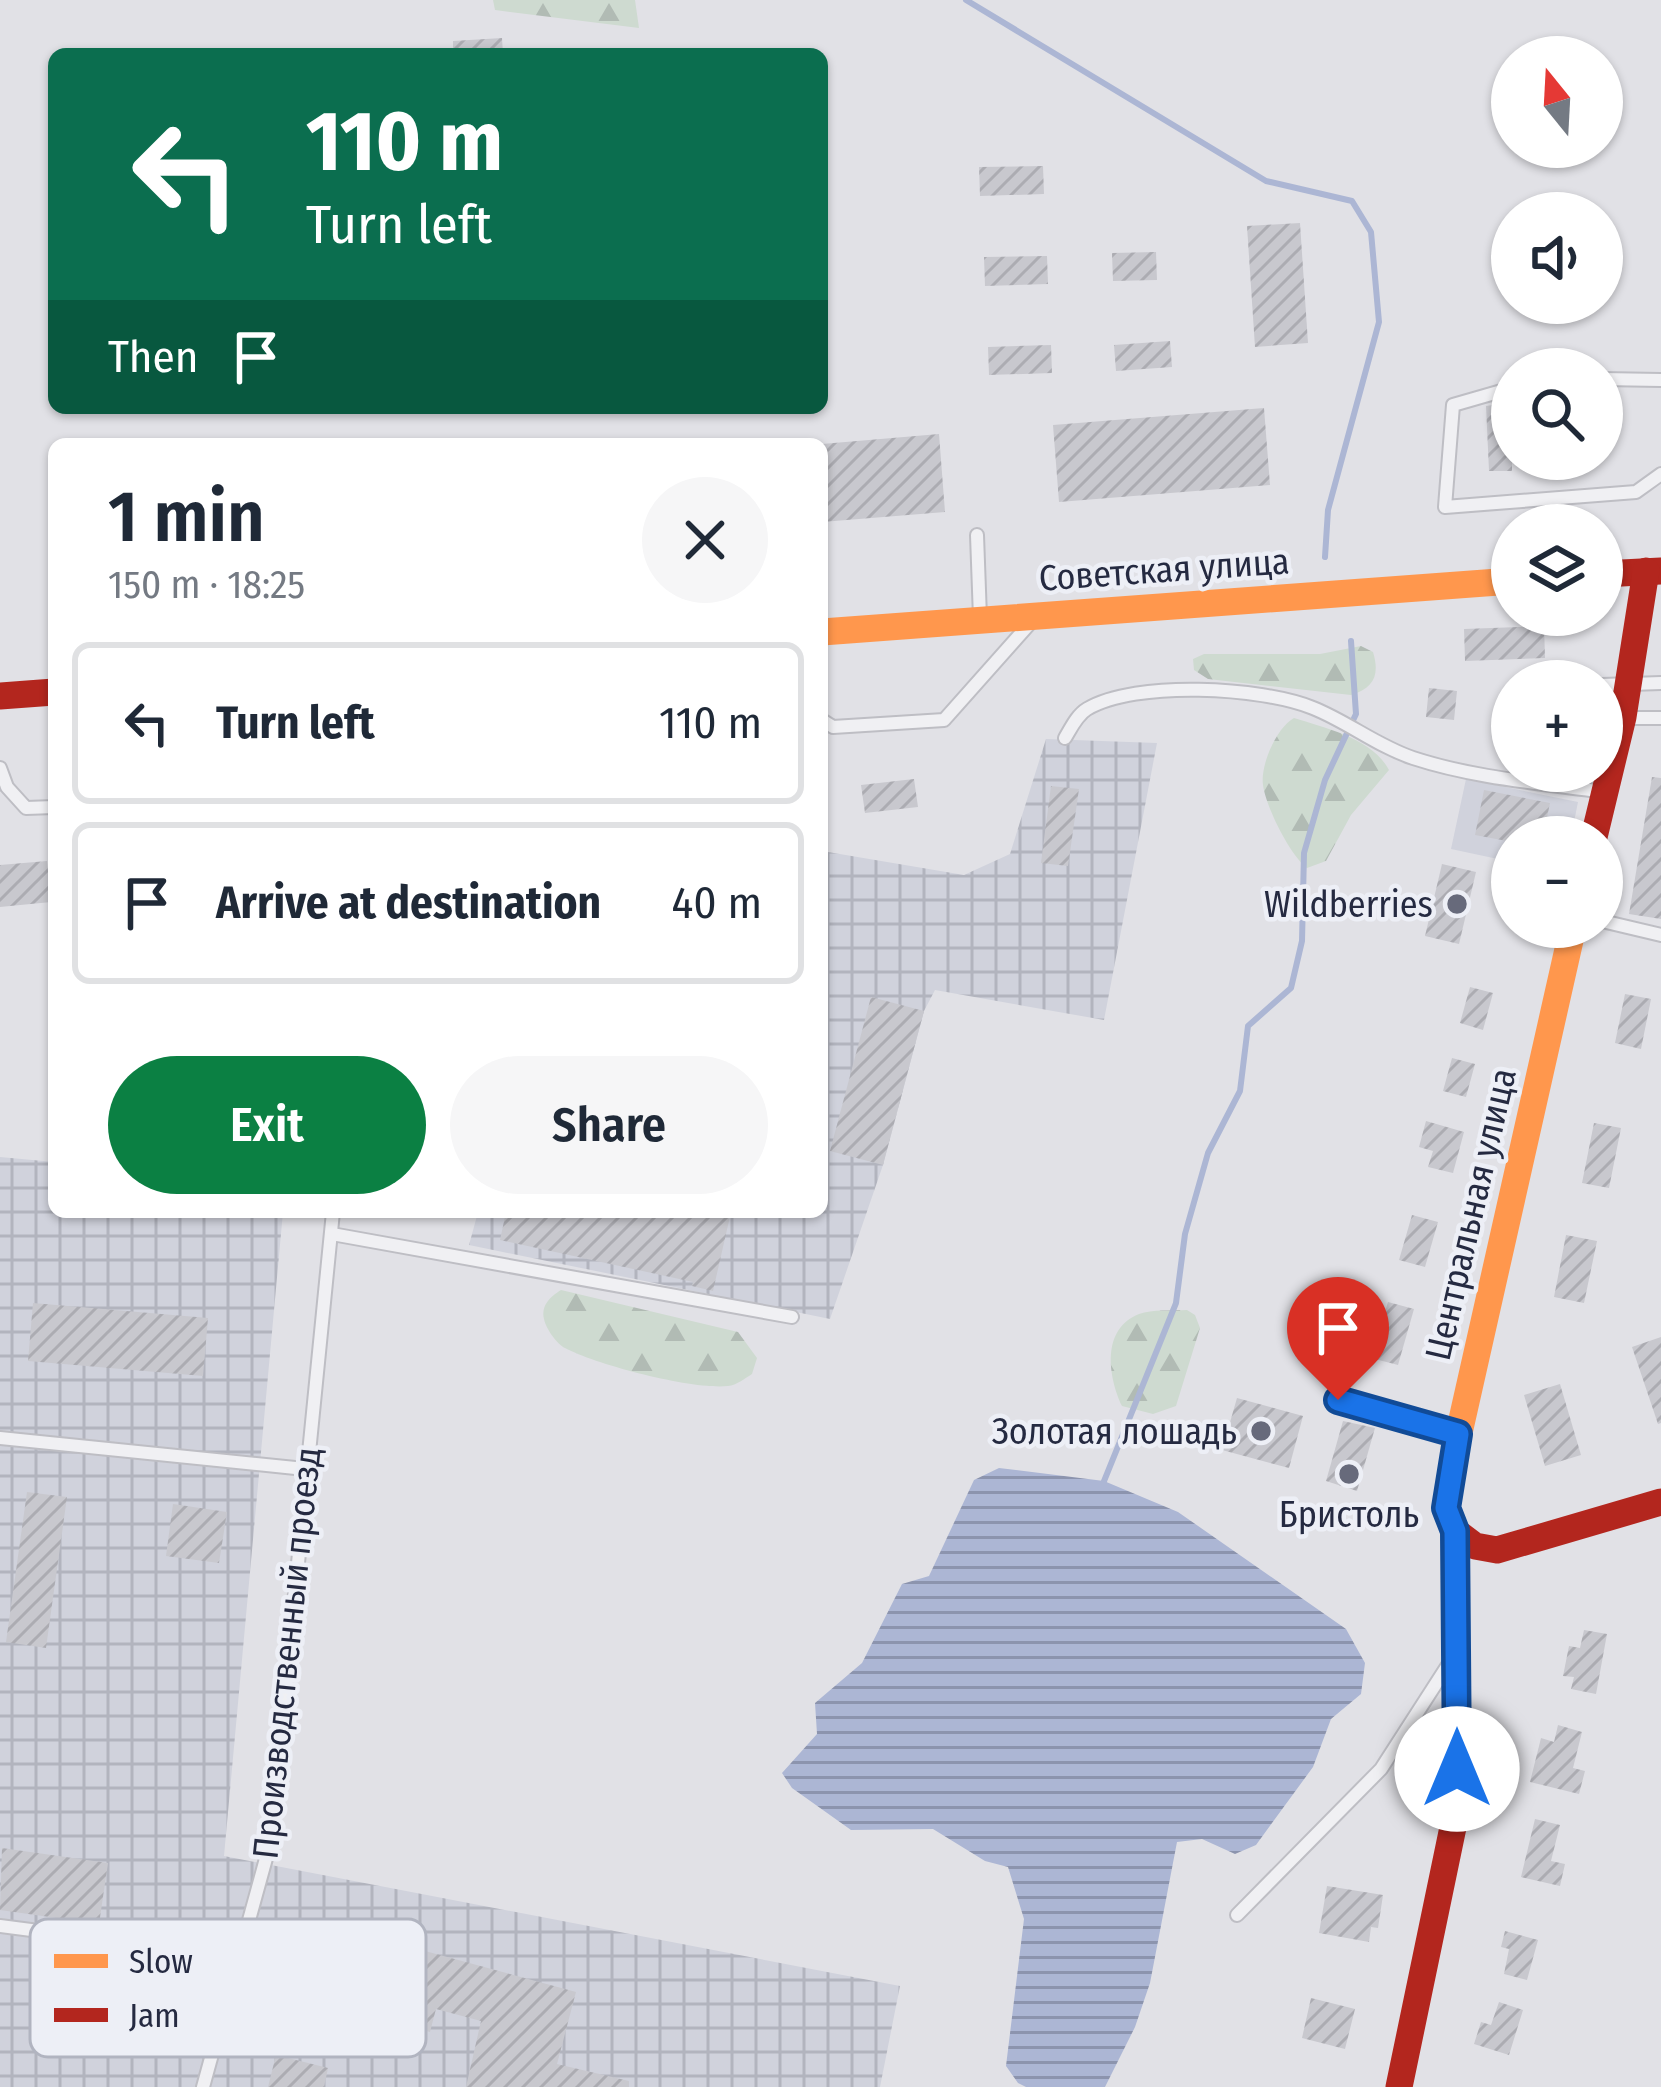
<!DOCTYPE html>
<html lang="en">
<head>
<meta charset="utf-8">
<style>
	:root { --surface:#fff; --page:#f6f6f7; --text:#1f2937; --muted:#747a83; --line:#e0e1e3; --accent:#0b8043 }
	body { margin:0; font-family:"Fira Sans Condensed",sans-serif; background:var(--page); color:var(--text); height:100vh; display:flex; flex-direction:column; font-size:45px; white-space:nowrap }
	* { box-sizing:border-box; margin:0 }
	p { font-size:39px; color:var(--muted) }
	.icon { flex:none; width:66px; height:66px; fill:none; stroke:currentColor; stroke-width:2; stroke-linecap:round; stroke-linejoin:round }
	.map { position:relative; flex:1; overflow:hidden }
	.drawer { position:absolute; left:48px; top:438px; width:780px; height:780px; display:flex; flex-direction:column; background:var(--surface); border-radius:18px; box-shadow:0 3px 9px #0004 }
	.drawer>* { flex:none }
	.guide { position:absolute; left:48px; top:48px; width:780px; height:366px; border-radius:18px; box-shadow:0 3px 9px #0004; background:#0b6e4f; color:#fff; overflow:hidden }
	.needle { width:78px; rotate:342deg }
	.buttons { position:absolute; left:1491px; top:36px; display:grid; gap:24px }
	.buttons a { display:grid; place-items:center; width:132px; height:132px; border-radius:50%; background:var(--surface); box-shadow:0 3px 9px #0004; font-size:60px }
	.pin { position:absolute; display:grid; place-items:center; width:102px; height:102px; color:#fff; margin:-123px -51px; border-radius:50% 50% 50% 0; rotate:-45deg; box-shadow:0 0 12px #0007 }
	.pin .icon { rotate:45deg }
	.me { position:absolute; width:132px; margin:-66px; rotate:0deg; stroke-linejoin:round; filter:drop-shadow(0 0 9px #0008) }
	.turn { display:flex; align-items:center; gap:42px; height:252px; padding:0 60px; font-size:54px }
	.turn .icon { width:156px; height:156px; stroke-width:2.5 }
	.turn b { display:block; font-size:84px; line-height:102px }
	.then { display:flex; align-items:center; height:114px; padding:0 60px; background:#0003; gap:24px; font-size:45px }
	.round { display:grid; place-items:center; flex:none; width:126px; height:126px; border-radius:63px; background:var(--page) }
	.overview { display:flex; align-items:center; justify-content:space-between; height:204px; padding:0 60px }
	h1 { font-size:72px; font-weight:600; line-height:90px }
	.primary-button { display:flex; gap:24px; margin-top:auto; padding:24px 60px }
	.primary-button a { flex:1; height:138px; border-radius:72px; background:var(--accent); color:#fff; font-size:48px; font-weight:600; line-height:138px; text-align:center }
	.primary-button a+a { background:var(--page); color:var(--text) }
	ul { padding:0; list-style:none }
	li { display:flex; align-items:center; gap:36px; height:162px; margin:0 24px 18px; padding:0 36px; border:6px solid var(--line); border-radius:18px }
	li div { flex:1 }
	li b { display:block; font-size:45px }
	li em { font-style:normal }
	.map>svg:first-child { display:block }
	.built { fill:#d0d2dc }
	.industrial { fill:url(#industrial-grid) }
	.forest { fill:url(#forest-firs) }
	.water { fill:url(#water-rules) }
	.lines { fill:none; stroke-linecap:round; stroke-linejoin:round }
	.stream { stroke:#acb6d4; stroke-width:6 }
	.building { fill:url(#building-hatch) }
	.lane-casing { stroke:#bebec4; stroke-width:16 }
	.lane { stroke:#f0f0f3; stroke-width:12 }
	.slow { stroke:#ff974d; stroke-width:27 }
	.jam { stroke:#b3261e; stroke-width:27 }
	.route-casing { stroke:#114b97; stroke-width:30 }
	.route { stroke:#1a73e8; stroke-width:21 }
	.poi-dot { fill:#676a7b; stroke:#edeff6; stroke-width:4.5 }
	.labels { text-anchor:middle; stroke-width:9; stroke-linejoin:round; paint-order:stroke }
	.street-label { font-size:36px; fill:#252a41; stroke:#edeff6 }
	.poi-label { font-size:36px; fill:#252a41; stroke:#edeff6; text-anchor:end }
	.key { fill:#edeff6; stroke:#b1b4c0; stroke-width:3 }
	.key-label { font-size:33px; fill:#252a41 }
</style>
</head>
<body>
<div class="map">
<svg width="1661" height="2087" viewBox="0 0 1661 2087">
	<defs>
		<pattern id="industrial-grid" width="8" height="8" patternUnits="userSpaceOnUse" patternTransform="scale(3)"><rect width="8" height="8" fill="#d0d2dc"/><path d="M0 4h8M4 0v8" fill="none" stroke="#b2b4be"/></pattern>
		<pattern id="forest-firs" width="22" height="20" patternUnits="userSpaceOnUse" patternTransform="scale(3)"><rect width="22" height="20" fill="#cedad0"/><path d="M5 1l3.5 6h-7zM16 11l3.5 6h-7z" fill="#b1bbb4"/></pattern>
		<pattern id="water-rules" width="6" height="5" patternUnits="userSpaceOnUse" patternTransform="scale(3)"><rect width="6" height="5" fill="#acb6d4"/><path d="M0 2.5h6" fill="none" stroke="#8c94ae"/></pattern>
		<pattern id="building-hatch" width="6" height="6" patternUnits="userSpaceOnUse" patternTransform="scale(3)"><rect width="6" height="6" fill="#c8c8ce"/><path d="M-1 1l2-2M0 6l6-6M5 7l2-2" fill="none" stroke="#acacb2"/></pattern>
	</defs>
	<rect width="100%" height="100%" fill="#e1e1e6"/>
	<polygon class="built" points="1466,779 1578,802 1571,837 1512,837 1512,862 1451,849"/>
	<g class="industrial">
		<polygon points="1046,739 1157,743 1104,1020 935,990 924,1011 883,1165 830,1319 469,1245 478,1212 822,1212 822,851 964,875 1010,854"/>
		<polygon points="0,1157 54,1162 54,1212 283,1212 224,1856 900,1986 880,2087 0,2087"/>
	</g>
	<g class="forest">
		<polygon points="493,0 635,0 639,28 495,10"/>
		<path d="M1361,646L1373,652C1380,675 1374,688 1351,695L1208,679L1194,670L1193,659L1204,654H1320Z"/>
		<path d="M1294,718C1326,728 1373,739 1389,770L1351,815L1326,861L1307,868C1290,855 1266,807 1263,785C1260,765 1277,727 1294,718Z"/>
		<path d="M561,1290L738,1332L757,1358L752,1374C744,1379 737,1385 728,1386C693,1390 597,1365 565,1348C557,1344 546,1329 544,1319C541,1305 550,1297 561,1290Z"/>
		<path d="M1187,1310L1195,1315L1200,1328L1176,1406L1153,1414L1122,1406C1108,1376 1101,1329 1139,1314C1152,1309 1173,1311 1187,1310Z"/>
	</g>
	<polygon class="water" points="999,1468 1104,1481 1178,1512 1346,1629 1365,1663 1361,1694 1331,1719 1313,1767 1256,1845 1235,1854 1202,1839 1177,1842 1150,1983 1135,2027 1105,2087 1026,2087 1018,2083 1006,2066 1024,1919 1008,1867 985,1861 933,1829 851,1830 792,1788 782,1773 817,1734 815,1703 862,1663 902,1584 929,1576 974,1480"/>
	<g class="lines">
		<g class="stream">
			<polyline points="966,0 1266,181 1352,201 1371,232 1379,322 1328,510 1325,557"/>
			<polyline points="1104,1481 1176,1303 1185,1234 1208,1153 1240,1091 1248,1026 1291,988 1302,941 1304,853 1325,780 1356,714 1351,641"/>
		</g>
	</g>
	<g class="building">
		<polygon points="502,38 503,54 453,54 453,41"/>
		<polygon points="1043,166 1044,194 980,196 979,167"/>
		<polygon points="1300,223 1308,343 1255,347 1247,226"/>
		<polygon points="1156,252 1157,280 1113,281 1112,253"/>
		<polygon points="1047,256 1048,284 985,286 984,257"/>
		<polygon points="1170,341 1172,367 1116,371 1114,345"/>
		<polygon points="1051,345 1052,373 989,375 988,347"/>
		<polygon points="1512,402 1512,471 1489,471 1486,406"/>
		<polygon points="1264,408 1270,485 1059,502 1053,425"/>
		<polygon points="939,434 945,512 822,522 822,444"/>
		<polygon points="1544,626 1545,658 1465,661 1464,629"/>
		<polygon points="1429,688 1457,691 1454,720 1426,717"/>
		<polygon points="1652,777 1661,778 1661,919 1629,914"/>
		<polygon points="914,779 918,807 865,813 861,785"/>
		<polygon points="1051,786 1079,789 1068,866 1041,863"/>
		<polygon points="1484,790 1550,803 1543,837 1512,837 1512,842 1475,835"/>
		<polygon points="47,861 51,902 0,907 0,865"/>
		<polygon points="1442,864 1476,872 1459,944 1425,936"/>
		<polygon points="1470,987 1493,993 1483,1030 1460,1023"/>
		<polygon points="1625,994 1651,999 1641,1049 1615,1043"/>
		<polygon points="871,997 924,1011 883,1165 830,1151"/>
		<polygon points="1452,1058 1475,1064 1466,1097 1443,1091"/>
		<polygon points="1426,1121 1464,1132 1453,1173 1428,1167 1433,1151 1419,1147"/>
		<polygon points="1594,1123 1621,1128 1609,1188 1582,1183"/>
		<polygon points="506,1212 731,1212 713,1291 692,1286 693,1282 500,1240"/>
		<polygon points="1412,1215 1438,1222 1425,1267 1399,1260"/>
		<polygon points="1566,1235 1597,1241 1584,1303 1554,1297"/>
		<polygon points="1388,1302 1414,1309 1398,1365 1371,1358"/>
		<polygon points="33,1303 208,1318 203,1376 28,1361"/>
		<polygon points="1661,1337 1661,1423 1658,1424 1632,1347"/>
		<polygon points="1560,1384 1581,1455 1545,1466 1524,1395"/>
		<polygon points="1237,1398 1303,1416 1289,1468 1222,1450"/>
		<polygon points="1343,1421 1375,1428 1357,1491 1326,1481"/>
		<polygon points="27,1492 67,1497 46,1648 6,1642"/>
		<polygon points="173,1504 227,1512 219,1563 166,1556"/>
		<polygon points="1584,1630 1607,1634 1596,1694 1571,1689 1574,1677 1563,1676 1569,1646 1580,1648"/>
		<polygon points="1558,1725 1582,1732 1573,1768 1585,1771 1579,1794 1530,1782 1541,1738 1554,1742"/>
		<polygon points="1535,1819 1560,1825 1551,1861 1565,1864 1560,1886 1521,1877"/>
		<polygon points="2,1848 108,1863 99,1924 0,1910"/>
		<polygon points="1327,1886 1383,1895 1378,1928 1371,1927 1369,1942 1319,1933"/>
		<polygon points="1505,1931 1538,1940 1527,1980 1504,1974 1509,1949 1501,1947"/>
		<polygon points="414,1948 576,1992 557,2064 629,2081 629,2087 466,2087 481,2021 436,2009 430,2032 394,2022"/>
		<polygon points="1311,1998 1355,2009 1345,2049 1302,2038"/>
		<polygon points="1499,2002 1523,2010 1509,2055 1474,2044 1481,2022 1491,2025"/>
		<polygon points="276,2055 328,2068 324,2087 268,2087"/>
	</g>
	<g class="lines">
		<g class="lane-casing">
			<g id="lane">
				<polyline points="1602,379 1661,380"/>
				<polyline points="1512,388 1453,405 1445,507 1636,492 1661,474"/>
				<polyline points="977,535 980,618"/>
				<polyline points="1602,685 1661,683"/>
				<polyline points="1626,718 1661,718"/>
				<polyline points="822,720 833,727 944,720 1032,621"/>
				<path d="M1065,738C1071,728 1077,715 1087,709C1136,680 1261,687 1313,708C1348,722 1377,746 1413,758C1474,778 1540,783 1604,792"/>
				<polyline points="0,768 7,787 26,808 54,807"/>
				<polyline points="1602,921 1661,935"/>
				<polyline points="332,1234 792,1317"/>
				<polyline points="1338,1400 1458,1434"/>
				<polyline points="0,1438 305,1469"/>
				<polyline points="1237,1915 1381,1769 1448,1665"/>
				<polyline points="0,1926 239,1957"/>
				<polyline points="203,2087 270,1844 333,1212"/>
			</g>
		</g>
		<use href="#lane" class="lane"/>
		<g class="slow">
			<polyline points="822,632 1512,581"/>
			<polyline points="1454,1455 1573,927"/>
		</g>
		<g class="jam">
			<polyline points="1602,574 1661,571"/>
			<polyline points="0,696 54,692"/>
			<polyline points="1594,837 1623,717 1646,571"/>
			<polyline points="1455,1531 1475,1546 1497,1550 1661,1502"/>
			<polyline points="1399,2087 1457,1808 1455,1531 1446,1508 1454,1455"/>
		</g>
	</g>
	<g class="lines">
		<g class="route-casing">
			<polyline id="route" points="1338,1400 1458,1434 1446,1508 1455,1531 1457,1769"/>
		</g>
		<use href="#route" class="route"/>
	</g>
	<g class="poi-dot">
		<circle cx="1457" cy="904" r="12"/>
		<circle cx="1261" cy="1431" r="12"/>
		<circle cx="1349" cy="1474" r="12"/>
	</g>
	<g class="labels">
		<g class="street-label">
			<text transform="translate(1164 569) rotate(-4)" y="13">Советская улица</text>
			<text transform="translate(1470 1214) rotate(-77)" y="13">Центральная улица</text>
			<text transform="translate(286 1653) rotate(-84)" y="13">Производственный проезд</text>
		</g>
		<g class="poi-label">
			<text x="1433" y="917">Wildberries</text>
			<text x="1237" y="1444">Золотая лошадь</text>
			<text x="1349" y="1527" text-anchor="middle">Бристоль</text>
		</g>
	</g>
	<rect x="30" y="1919" width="396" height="138" rx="18" class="key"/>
	<rect x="54" y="1954" width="54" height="14" fill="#ff974d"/>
	<rect x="54" y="2008" width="54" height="14" fill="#b3261e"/>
	<g class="key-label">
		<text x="129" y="1973">Slow</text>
		<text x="129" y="2027">Jam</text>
	</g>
</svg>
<div class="buttons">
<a><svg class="needle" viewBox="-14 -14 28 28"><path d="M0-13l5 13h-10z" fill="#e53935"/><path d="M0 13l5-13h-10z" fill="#747a83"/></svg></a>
<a><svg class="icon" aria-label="sound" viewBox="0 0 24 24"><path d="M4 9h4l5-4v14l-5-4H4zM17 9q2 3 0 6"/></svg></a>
<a><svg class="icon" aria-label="search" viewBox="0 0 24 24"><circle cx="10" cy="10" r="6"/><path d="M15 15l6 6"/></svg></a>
<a><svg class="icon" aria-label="layers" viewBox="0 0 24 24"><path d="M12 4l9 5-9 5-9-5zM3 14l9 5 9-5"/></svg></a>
<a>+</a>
<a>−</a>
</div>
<div class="pin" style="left:1338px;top:1400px;background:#d93025"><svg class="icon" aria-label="arrive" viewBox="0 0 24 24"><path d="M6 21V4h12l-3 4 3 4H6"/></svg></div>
<svg class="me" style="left:1457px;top:1769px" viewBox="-20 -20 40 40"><circle r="19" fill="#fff"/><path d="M0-13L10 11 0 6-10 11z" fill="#1a73e8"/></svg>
<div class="guide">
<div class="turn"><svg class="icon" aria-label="left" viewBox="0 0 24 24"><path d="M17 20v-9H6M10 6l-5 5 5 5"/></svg><div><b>110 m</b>Turn left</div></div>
<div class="then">Then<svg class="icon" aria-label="arrive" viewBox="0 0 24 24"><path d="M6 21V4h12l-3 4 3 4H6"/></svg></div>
</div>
<section class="drawer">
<div class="overview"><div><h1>1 min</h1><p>150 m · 18:25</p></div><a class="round"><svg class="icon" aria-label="close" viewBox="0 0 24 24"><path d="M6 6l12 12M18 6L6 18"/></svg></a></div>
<ul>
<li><svg class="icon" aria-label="left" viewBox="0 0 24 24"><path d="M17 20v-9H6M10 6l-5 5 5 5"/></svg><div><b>Turn left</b></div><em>110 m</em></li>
<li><svg class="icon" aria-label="arrive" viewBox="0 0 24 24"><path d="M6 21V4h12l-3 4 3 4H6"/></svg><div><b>Arrive at destination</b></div><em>40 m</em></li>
</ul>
<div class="primary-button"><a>Exit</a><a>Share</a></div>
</section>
</div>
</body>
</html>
